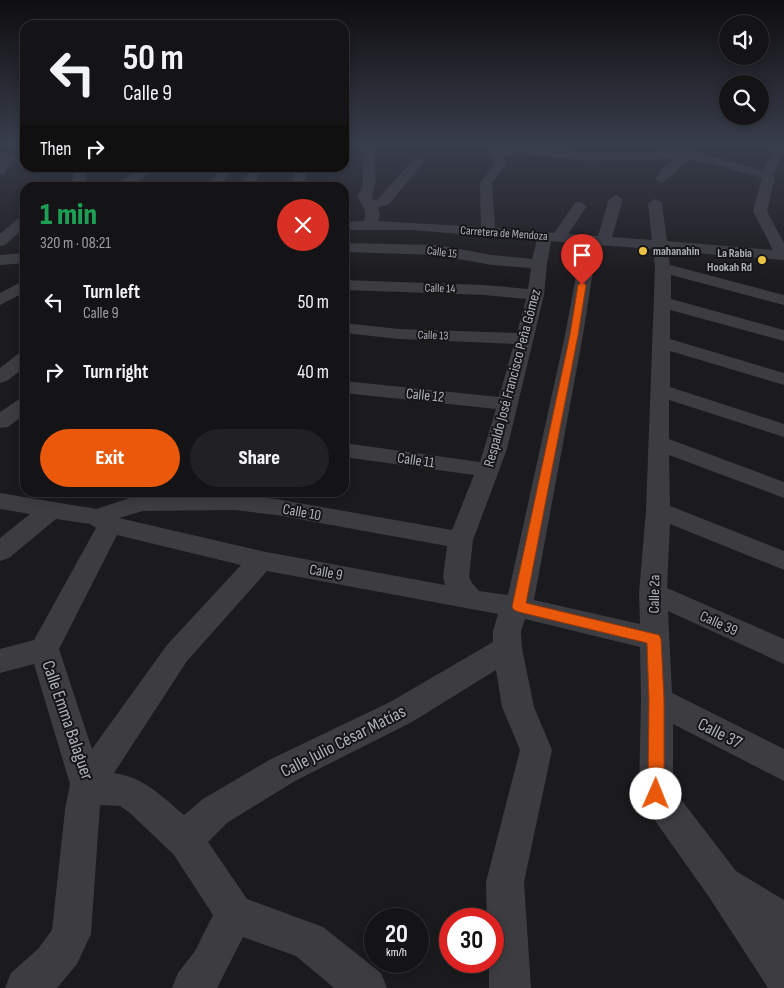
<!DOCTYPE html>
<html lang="en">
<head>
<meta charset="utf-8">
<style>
	:root { --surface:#141416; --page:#212123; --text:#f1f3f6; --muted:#9d9ea1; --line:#333335; --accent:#ea580c }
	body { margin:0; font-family:"Sofia Sans Condensed",sans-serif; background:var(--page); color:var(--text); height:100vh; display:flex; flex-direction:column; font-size:19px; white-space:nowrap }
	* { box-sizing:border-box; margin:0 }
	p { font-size:16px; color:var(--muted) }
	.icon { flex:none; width:28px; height:28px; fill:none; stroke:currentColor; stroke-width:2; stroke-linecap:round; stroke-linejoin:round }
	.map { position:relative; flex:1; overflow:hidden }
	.details { position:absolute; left:20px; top:182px; width:329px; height:315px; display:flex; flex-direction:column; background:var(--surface); border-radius:15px; box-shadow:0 2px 8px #0003,0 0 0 1px var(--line) }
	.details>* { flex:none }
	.guide { position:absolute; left:20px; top:20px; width:329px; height:152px; border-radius:15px; box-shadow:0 2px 8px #0003,0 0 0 1px var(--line); background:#141416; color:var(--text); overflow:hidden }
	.tools { position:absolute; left:719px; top:15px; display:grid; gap:10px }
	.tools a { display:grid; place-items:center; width:50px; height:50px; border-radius:50%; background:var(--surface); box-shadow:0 2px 8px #0003,0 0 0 1px var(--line); font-size:25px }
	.speed { position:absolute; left:364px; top:908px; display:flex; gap:10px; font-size:25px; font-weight:700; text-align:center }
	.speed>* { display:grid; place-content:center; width:65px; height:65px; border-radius:50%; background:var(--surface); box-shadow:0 2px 8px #0003,0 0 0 1px var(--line); line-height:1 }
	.speed small { font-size:12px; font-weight:400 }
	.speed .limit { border:8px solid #d22; background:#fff; color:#111 }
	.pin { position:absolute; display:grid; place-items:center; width:42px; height:42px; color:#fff; margin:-51px -21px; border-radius:50% 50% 50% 0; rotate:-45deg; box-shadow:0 0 5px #0007 }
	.pin .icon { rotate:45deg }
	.me { position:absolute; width:55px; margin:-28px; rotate:1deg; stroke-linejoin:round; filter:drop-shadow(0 0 4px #0008) }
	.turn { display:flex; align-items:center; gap:18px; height:105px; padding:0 20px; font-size:22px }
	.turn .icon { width:65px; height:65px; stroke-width:2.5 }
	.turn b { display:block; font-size:35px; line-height:42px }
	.then { display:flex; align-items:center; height:48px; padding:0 20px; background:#0003; gap:10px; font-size:19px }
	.round { display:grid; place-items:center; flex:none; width:52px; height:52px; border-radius:26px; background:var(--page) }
	.summary { display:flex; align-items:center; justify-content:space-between; height:85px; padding:0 20px }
	h1 { font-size:30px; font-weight:800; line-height:38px; color:#1e9e55 }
	.button { display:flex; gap:10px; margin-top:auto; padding:10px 20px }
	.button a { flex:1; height:58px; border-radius:30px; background:var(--accent); color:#fff; font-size:20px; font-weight:800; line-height:58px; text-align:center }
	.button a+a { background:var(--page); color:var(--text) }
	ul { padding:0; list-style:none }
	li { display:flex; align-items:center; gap:15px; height:70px; padding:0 20px }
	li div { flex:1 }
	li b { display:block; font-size:19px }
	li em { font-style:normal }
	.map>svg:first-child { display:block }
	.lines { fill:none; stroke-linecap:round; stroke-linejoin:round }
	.minor { fill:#3c3c41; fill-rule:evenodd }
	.route { fill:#ea580c; stroke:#983908 }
	.poi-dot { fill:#ebc244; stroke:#161518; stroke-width:2 }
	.labels { text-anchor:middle; stroke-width:4; stroke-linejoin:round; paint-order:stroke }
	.far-street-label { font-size:12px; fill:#aeb1bb; stroke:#161518 }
	.far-poi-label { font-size:12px; font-weight:bold; fill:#aeb1bb; stroke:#161518; text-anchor:start }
	.street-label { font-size:15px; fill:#aeb1bb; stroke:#161518 }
	.near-street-label { font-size:18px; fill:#aeb1bb; stroke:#161518 }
</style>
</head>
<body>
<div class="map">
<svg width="784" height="988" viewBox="0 0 784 988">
	<rect width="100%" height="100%" fill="#1b1a1d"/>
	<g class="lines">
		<g class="minor">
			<path d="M367,143H379C371,157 378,170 375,184C374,191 371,194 373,200L378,199L414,159L418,158L424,162L388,205L378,207L380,214L378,221L481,227L480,183L495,163L491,157L492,155L480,143H493L501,151L532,147L589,153L692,151L762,170L777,143H784V152L773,174L775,178L767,211L784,243V260L668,251L670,265L784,295V305L671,275V299L784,330V341L670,310V339L784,373V385L670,351V387L784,424V437L669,400V439L784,482V498L669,455L670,506L784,551V570L670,524L667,588L784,639V664L668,611L672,693L784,749V781L673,724V789L736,871L784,900V988H768L709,897L644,805L639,794L641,700L640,647L525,619L521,631L522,648L534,707L552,750L524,882L531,988H489V961H492V919H487L486,882L520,750L502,707L496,670L412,722L295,781L227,823L208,842L247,899L323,927L381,973L387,988H334L296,956L243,937L217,988H172L178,973L195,951L213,915L174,855L130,813L120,806L100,805L91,934L77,964L57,988H5L11,973L38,949L52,930L65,810L70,784L34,664L0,673V649L34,640L96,528L90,524L56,519L9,558L0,561V538L30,514L0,509V493L96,509L133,497L136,492H160L158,495L234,494L276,499L452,530L474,475L344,457V443L480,462L496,409L344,393V381L499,397L514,344L399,339L344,333V323L399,329L517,333L526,299L484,295L344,290V280L484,285L528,289L531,268L492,265L436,255L344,252V243L436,245L492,255L532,259L537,240L411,230H344V222L364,221C368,210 361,206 358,196L363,185V157ZM521,154L589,161L674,159L662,169L655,179L661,183C668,181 680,165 690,160L713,164L762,178L753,211L773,250L667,241L662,203L655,199L648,203L652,240L612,237L623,199L616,195L609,199L598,236L568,234L587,206L580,202L575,203L554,233L495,228L492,183L507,163L503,157ZM551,241L582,244L565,335L508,595L479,591L472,583L469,577L473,540L507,449L544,295L547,264ZM597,245L653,249L655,268L646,510L639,593L640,624L534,600L583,335ZM234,510L276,515L447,546L443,577L445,585L261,551L119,518L143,511ZM117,535L241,565L167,645L92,749L59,649ZM267,571L498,614L493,631V642L390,702L271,759L203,799L184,815C162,796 143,777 114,773L187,661Z"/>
			<polygon points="0,152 14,154 16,157 4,174 0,175 0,162 2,160 0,160"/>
			<polygon points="75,168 87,168 83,188 68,188 72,183"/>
			<path d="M139,168H152C138,185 129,188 108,188L125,179Z"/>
			<polygon points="223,168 235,168 218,188 204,188"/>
			<polygon points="253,168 265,168 250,188 237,188"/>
			<polygon points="300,168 313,168 306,174 305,188 292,188 294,173"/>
			<polygon points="25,216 25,227 5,245 0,246 0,234 20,217"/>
			<polygon points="25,253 25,263 0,265 0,255"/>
			<polygon points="25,280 25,292 0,305 0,293"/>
			<polygon points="25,352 25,367 7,381 0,383 0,368 18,354"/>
			<polygon points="25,398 25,414 8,427 0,428 0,412 18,400"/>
		</g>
	</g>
	<linearGradient id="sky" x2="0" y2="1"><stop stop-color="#0f0e10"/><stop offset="0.51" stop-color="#393e4c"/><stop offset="1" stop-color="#393e4c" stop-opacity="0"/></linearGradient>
	<rect width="784" height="282" fill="url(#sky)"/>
	<polygon class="route" points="582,282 586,285 578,335 526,603 659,635 661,639 664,700 664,794 662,800 656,802 650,800 648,794 649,700 647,643 519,612 514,610 512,607 570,335 578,285"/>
	<g class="poi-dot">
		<circle cx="643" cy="251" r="5"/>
		<circle cx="762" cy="260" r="5"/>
	</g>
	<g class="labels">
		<g class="far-street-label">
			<text transform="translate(504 233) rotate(4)" y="4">Carretera de Mendoza</text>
			<text transform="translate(442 252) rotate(7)" y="4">Calle 15</text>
			<text transform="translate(440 288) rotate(2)" y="4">Calle 14</text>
			<text transform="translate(433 335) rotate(2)" y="4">Calle 13</text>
		</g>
		<g class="far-poi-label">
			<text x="653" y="255">mahanahin</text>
			<text x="752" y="257" text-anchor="end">La Rabia<tspan x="752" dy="14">Hookah Rd</tspan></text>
		</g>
		<g class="street-label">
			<text transform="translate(512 378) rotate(-75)" y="5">Respaldo José Francisco Peña Gómez</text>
			<text transform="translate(425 395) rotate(6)" y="5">Calle 12</text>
			<text transform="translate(416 460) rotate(8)" y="5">Calle 11</text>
			<text transform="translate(302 512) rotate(10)" y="5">Calle 10</text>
			<text transform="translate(326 572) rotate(11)" y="5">Calle 9</text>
			<text transform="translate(654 594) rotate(-89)" y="5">Calle 2a</text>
			<text transform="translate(719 623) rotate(24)" y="5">Calle 39</text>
		</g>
		<g class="near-street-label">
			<text transform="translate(68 720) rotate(71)" y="6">Calle Emma Balaguer</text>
			<text transform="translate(720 733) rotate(27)" y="6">Calle 37</text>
			<text transform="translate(343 741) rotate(-27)" y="6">Calle Julio César Matías</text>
		</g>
	</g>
</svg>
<div class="tools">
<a><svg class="icon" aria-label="sound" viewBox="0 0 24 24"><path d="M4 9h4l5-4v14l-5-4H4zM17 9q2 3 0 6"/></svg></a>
<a><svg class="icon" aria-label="search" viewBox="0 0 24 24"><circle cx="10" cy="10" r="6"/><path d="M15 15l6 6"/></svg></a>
</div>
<div class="speed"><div>20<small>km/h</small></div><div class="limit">30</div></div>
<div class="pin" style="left:582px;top:285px;background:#d93025"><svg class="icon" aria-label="arrive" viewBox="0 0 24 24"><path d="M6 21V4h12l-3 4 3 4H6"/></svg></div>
<svg class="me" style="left:656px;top:794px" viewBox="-20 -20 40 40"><circle r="19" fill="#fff"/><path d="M0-13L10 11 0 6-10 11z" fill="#ea580c"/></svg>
<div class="guide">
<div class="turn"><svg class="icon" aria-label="left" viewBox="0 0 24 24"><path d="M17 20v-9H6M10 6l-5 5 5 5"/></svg><div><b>50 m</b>Calle 9</div></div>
<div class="then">Then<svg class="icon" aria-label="right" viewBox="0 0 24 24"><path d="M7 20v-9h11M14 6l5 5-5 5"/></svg></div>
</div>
<section class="details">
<div class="summary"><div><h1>1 min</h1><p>320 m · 08:21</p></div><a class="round" style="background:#d93025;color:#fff"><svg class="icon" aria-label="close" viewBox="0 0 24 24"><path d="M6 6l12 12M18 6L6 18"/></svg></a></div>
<ul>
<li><svg class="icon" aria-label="left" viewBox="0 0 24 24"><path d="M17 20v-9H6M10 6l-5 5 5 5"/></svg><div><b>Turn left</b><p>Calle 9</p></div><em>50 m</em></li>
<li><svg class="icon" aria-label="right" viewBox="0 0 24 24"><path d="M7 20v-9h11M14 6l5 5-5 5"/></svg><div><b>Turn right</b></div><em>40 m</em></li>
</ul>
<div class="button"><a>Exit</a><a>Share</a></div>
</section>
</div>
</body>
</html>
